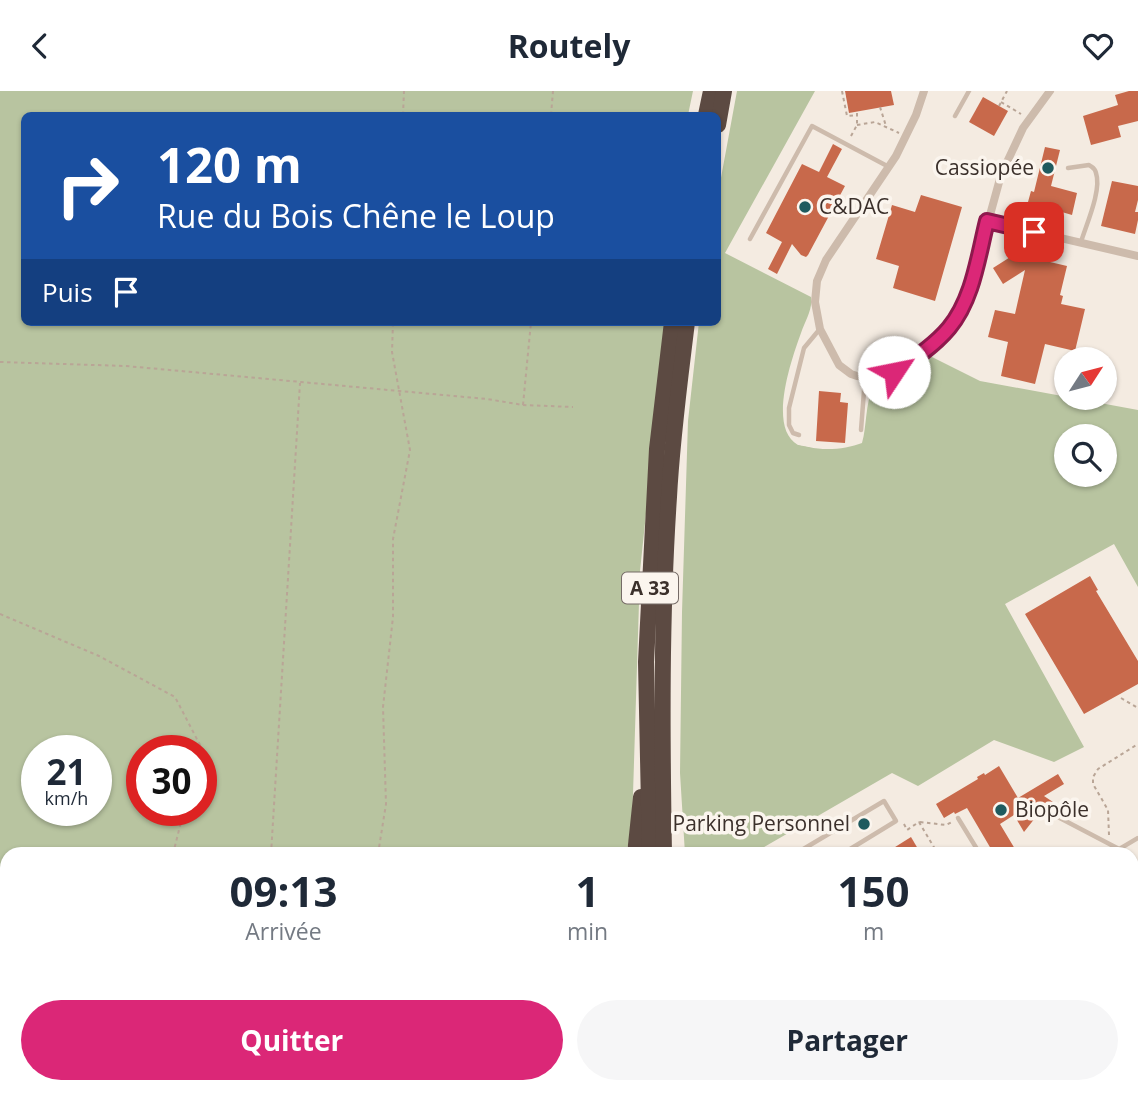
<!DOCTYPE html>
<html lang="fr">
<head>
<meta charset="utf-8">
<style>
	:root { --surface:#fff; --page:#f6f6f7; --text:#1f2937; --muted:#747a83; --accent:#db2777 }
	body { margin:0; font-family:"Open Sans",sans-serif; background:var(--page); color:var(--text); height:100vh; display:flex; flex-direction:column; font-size:26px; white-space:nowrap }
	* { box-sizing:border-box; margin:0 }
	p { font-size:23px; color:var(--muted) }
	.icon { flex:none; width:38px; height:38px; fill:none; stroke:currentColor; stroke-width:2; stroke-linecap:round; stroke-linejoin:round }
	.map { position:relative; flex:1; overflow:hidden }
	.drawer { position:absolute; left:0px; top:756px; width:1139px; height:247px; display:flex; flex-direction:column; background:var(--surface); border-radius:21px 21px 0 0; box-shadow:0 2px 5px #0004 }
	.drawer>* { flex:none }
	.guide { position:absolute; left:21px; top:21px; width:700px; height:214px; border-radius:10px; box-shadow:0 2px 5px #0004; background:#1a4fa0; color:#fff; overflow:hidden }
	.needle { width:46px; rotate:54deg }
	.controls { position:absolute; left:1054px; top:256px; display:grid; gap:14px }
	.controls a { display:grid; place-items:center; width:63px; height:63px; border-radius:50%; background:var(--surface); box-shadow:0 2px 5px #0004; font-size:35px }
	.speed { position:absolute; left:21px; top:644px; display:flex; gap:14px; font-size:35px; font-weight:700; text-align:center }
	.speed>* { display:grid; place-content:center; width:91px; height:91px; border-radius:50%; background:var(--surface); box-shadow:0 2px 5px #0004; line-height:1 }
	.speed small { font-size:18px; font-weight:400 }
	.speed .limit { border:10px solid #d22; background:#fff; color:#111 }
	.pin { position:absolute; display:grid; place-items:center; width:60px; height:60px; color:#fff; margin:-30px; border-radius:14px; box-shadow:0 4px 10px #0006 }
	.me { position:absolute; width:77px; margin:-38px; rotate:56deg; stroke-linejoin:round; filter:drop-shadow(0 0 5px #0008) }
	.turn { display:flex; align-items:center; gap:24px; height:147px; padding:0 21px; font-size:32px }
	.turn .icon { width:91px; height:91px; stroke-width:2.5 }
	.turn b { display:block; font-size:49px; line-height:60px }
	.then { display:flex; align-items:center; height:66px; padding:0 21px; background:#0003; gap:14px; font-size:26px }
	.eta { display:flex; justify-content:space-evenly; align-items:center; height:119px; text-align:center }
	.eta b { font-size:42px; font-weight:700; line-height:49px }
	.primary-button { display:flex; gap:14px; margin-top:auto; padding:14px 21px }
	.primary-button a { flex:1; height:80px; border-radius:42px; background:var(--accent); color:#fff; font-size:28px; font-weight:700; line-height:80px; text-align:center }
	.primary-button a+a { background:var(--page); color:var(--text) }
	header { display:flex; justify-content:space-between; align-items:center; height:91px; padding:0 21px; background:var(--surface); font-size:32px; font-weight:700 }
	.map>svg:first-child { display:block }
	.green { fill:#b8c4a0; fill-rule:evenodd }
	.building { fill:#c8694b }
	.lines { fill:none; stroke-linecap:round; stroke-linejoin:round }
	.path { stroke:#b9a596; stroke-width:2; stroke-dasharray:3.5 3.5; stroke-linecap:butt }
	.service { stroke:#cdbbac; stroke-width:4.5 }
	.minor { stroke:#cdbbac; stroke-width:8 }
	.motorway { stroke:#5c4a42; stroke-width:16 }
	.route-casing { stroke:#8e194d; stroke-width:18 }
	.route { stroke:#db2777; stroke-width:12 }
	.poi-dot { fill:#1f5a5e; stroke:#fbf5ee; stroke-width:2.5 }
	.labels { text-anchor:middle; stroke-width:7; stroke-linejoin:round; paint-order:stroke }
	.shield { fill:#fbf5ee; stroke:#756b66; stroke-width:2 }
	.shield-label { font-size:19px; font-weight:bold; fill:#3b302b }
	.poi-label { font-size:21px; fill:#3b302b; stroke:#fbf5ee; text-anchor:end }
</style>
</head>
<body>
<header><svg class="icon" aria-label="back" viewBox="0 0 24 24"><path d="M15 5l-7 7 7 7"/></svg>Routely<svg class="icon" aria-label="heart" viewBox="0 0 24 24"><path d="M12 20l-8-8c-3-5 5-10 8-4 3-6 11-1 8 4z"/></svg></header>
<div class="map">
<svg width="1138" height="1002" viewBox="0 0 1138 1002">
	<rect width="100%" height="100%" fill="#f4ebe1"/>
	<g class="green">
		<path d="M0,0H693L688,24H24V231H666L640,480L632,735L626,763H7V839L0,834ZM37,660H96V719H37ZM142,660H201V719H142Z"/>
		<path d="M737,0H815L725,162L811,206C813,218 805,230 801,242C792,267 767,337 798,354C799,354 808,356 809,356C825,360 847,358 862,352C867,335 865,313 873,297C877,289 914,269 924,262L980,290L1138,319V496L1114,453L1005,513L1084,656L1054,671L994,649L918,695L892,682L752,763H685L680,682L682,521L688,330L699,231H718V103ZM1066,345H1104V383H1066Z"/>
	</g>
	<g class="building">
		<polygon points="845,0 891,0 894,14 849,22"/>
		<polygon points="1129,0 1138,0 1138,30 1118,35 1121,46 1091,54 1083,25 1118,14 1115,4"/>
		<polygon points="983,6 1008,20 994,45 969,31"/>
		<polygon points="833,53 842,58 827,86 845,95 808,164 806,166 801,164 792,153 777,183 768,178 782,151 766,142 802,73 819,81"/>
		<polygon points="1045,56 1060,59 1051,95 1077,102 1072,124 1028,111 1031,100 1034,101"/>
		<polygon points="1112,90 1138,95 1138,109 1135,121 1138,121 1138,129 1135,143 1101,135"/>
		<polygon points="921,104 962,116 935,210 893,197 899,175 876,168 892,114 915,121"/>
		<polygon points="1026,156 1053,162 1050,171 1067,175 1060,204 1063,205 1061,213 1085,218 1075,260 1045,253 1035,293 1001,285 1008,251 988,246 995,219 1015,223 1025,179 1003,193 993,177"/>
		<polygon points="819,300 841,302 840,311 848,312 845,352 816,350"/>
		<polygon points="1090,485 1098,499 1096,500 1138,570 1138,593 1084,623 1025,523"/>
		<polygon points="999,675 1018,707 1058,683 1064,693 1044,705 1053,711 1044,726 1039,722 1024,741 1014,724 1000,733 1018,763 994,763 967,717 955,723 954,721 944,727 936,713 978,688 977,686 984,682 985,684"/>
		<polygon points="911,746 921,763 884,763"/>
	</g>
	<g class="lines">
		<g class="path">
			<polyline points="842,0 847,25 857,24"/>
			<polyline points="1001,11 1021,23"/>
			<polyline points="999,15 1007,0"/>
			<polyline points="880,16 886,35"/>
			<polyline points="403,24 404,0"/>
			<polyline points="551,24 553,0"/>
			<polyline points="857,34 875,31 899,42"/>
			<polyline points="851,45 857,34 857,20"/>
			<polyline points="0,271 126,275 487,308 523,314 573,316"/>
			<polyline points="523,314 531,231"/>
			<polyline points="0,523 99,565 175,606 200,654 198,660"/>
			<polyline points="1121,607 1138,617"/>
			<polyline points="920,731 946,734 952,731"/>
			<polyline points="904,733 907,739 919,731 938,763"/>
			<polyline points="1109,744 1108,719 1093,693 1093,686 1098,678 1138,653"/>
			<polyline points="173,763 184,719"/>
			<polyline points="271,763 300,292"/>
			<polyline points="378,763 386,713 383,616 393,526 393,448 410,359 392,261 393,231"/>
			<polyline points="0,840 7,845"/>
			<polyline points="0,873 7,868"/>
			<polyline points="1132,988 1138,998"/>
			<polyline points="363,1002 363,996"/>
			<polyline points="1060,1002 1062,996"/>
		</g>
		<g class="service">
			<polyline points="955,25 969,0"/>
			<path d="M1068,77L1089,74C1093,77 1095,77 1096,82C1102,99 1086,134 1081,151"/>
			<polyline points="750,148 812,35 889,76"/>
			<polyline points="861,339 865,287"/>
			<polyline points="799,344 793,342 789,334 789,317 804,257 819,239"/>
			<polyline points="1054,724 1119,758"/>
			<polyline points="958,727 980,763"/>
			<polyline points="795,763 884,710 896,730 842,763"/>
			<polyline points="1111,763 1138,747"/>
			<polyline points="905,996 906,1002"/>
		</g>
		<g class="minor">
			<polyline points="924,0 916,24 896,65 826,169 817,190 815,211 820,238 839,274 851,283 857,285 872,287 885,285 894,281 931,255 948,239 956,227 968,204 1001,84 1023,37 1050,0"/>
			<polyline points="987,130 1138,165"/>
		</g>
		<g class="motorway">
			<polyline points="706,24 711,0"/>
			<polyline points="718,34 724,0"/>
			<polyline points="635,763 641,706"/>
			<polyline points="650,763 646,571 657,358 672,231"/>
			<path d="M664,763C662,644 661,525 669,406C672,347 680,289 687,231"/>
			<polyline points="659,996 660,1002"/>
			<polyline points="687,996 687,1002"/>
			<polyline points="839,996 846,1002"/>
			<polyline points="858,996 862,1002"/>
			<polyline points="497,1002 498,996"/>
			<polyline points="732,1002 740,996"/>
		</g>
	</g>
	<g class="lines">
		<g class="route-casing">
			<path id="route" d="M894,281C913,269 934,255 949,237C973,208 978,166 987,130L1034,141"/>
		</g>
		<use href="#route" class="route"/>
	</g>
	<g class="poi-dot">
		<circle cx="1048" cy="77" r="7"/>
		<circle cx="805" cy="116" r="7"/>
		<circle cx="1001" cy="719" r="7"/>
		<circle cx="864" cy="733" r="7"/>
	</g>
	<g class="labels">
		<rect class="shield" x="622" y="481.5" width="56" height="31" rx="5"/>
		<g class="shield-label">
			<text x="650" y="504">A 33</text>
		</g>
		<g class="poi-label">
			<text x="1034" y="84">Cassiopée</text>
			<text x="819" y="123" text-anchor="start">C&amp;DAC</text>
			<text x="1015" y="726" text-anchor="start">Biopôle</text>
			<text x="850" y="740">Parking Personnel</text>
		</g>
	</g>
</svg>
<div class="controls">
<a><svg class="needle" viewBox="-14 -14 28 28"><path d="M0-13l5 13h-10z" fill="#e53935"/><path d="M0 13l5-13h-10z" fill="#747a83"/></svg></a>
<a><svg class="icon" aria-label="search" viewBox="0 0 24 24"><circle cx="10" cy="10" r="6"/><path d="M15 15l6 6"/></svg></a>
</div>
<div class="speed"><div>21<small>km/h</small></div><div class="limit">30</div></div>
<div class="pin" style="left:1034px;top:141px;background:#d93025"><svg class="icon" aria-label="arrive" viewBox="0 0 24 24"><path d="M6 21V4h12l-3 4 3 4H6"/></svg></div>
<svg class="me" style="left:894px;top:281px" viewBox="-20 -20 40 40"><circle r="19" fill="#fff"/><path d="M0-13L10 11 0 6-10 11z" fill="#db2777"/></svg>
<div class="guide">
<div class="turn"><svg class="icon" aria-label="right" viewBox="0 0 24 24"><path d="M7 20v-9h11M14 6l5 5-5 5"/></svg><div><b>120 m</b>Rue du Bois Chêne le Loup</div></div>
<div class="then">Puis<svg class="icon" aria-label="arrive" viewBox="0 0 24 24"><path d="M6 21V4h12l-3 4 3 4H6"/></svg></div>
</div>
<section class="drawer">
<div class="eta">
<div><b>09:13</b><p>Arrivée</p></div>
<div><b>1</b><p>min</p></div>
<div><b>150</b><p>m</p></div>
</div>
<div class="primary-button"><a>Quitter</a><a>Partager</a></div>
</section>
</div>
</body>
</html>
